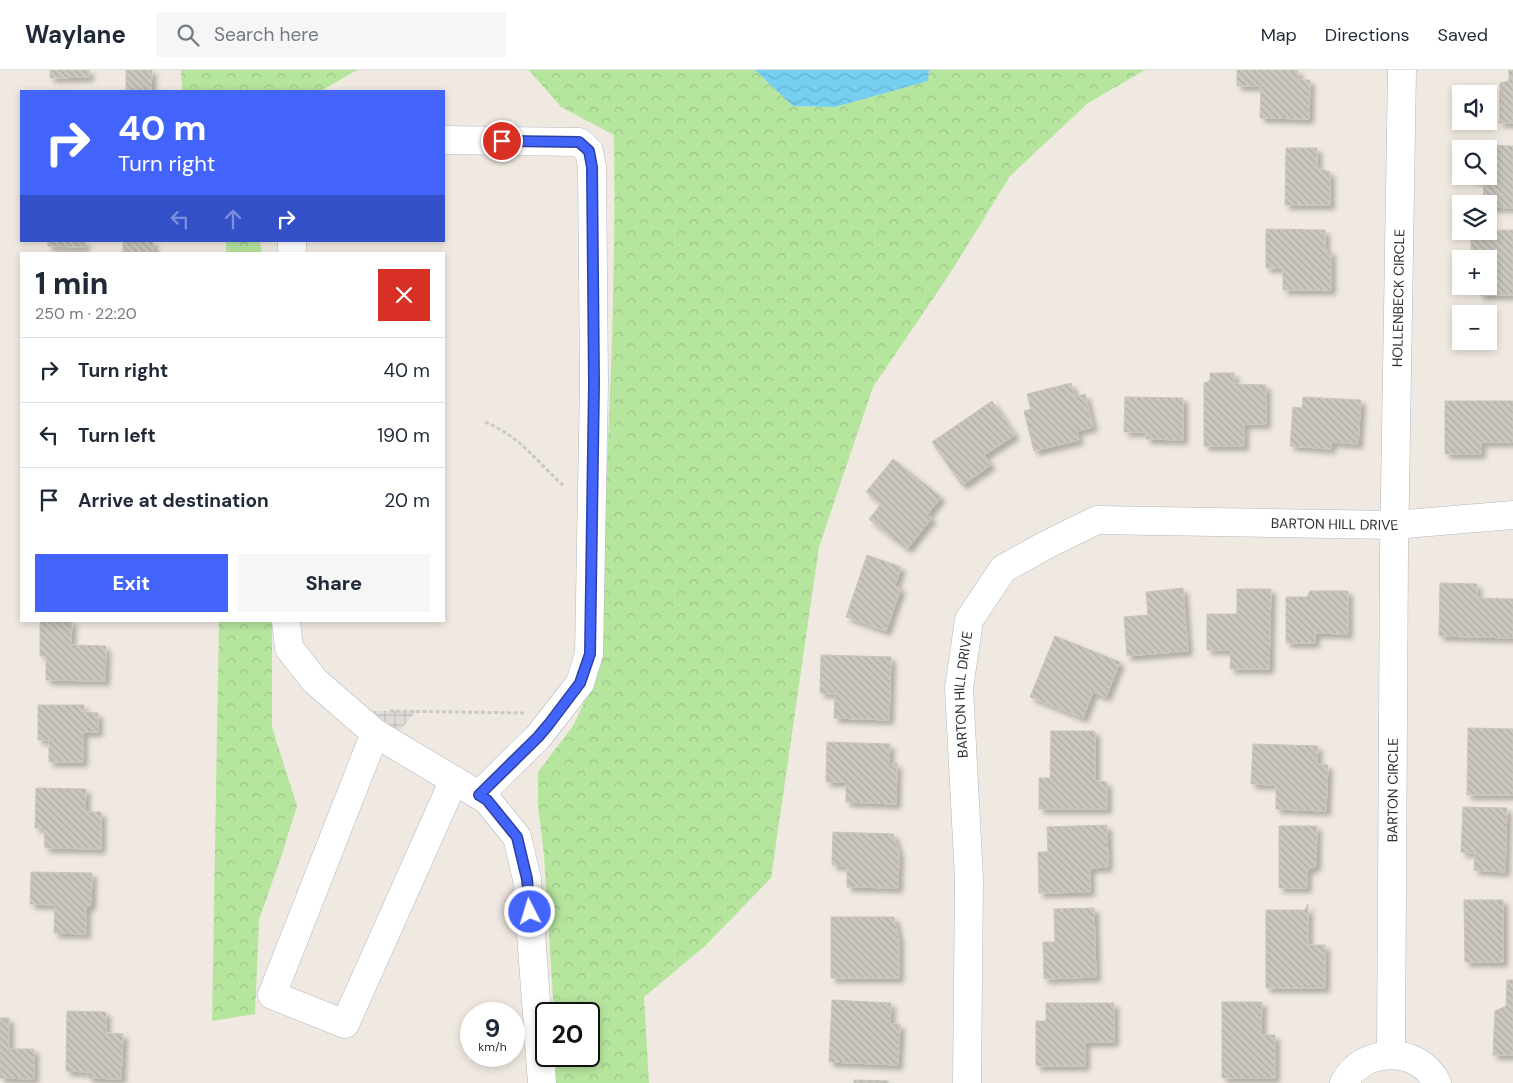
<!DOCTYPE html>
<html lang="en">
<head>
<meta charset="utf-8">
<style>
	:root { --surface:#fff; --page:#f6f6f7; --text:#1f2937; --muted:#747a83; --line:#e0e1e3; --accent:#4264fb }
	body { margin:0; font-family:"DM Sans",sans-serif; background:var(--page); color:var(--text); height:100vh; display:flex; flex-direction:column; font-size:19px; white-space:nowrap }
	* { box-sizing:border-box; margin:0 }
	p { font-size:16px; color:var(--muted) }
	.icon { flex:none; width:28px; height:28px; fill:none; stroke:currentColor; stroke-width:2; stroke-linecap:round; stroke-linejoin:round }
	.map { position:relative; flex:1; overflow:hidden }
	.panel { position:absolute; left:20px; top:182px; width:425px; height:370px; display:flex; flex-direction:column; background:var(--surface); border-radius:0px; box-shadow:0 2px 8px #0003 }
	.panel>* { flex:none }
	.top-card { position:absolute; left:20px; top:20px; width:425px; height:152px; border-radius:0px; box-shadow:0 2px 8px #0003; background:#4264fb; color:#fff; overflow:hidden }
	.tools { position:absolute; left:1452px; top:15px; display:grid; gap:10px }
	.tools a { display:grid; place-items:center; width:45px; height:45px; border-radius:0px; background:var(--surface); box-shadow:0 2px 8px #0003; font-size:25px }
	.speed { position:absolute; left:460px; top:932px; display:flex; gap:10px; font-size:25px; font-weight:700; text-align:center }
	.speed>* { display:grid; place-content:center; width:65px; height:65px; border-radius:50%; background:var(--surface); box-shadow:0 2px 8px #0003; line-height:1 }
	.speed small { font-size:12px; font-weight:400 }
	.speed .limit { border:2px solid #111; border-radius:8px; background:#fff; color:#111 }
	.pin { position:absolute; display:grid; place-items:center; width:42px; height:42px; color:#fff; margin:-21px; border:2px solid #fff; border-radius:50%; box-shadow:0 1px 5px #0007 }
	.me { position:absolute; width:55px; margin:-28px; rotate:355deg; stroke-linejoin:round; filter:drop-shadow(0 0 4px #0008) }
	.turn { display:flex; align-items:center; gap:18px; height:105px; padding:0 15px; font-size:22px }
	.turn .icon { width:65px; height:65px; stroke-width:2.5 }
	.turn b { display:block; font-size:35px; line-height:42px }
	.lanes { display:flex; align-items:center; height:48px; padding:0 15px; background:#0003; justify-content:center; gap:25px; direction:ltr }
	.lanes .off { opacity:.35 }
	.round { display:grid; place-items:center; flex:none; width:52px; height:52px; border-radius:0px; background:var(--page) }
	.overview { display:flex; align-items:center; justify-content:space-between; height:85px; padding:0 15px }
	h1 { font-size:30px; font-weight:800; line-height:38px }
	.primary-button { display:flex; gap:10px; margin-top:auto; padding:10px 15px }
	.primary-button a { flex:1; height:58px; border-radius:0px; background:var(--accent); color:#fff; font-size:20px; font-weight:800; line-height:58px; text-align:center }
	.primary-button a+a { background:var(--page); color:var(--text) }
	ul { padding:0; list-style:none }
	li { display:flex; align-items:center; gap:15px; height:65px; padding:0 15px; border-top:1px solid var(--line) }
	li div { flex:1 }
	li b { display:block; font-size:19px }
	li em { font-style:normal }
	header { display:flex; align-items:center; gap:30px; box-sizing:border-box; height:70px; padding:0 25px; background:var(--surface); border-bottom:1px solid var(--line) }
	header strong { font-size:24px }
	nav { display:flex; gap:28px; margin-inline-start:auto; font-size:18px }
	.search { width:350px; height:45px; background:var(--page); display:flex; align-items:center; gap:12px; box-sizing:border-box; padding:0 18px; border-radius:0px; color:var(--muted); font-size:19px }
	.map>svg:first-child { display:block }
	.forest { fill:url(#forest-crowns) }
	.plaza { fill:url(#plaza-grid) }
	.water { fill:url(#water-waves) }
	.building { fill:url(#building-back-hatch); stroke:#cbc5ba; filter:url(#shadow) }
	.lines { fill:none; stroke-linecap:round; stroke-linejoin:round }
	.minor-casing { stroke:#b4b7c1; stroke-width:29 }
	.path { stroke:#c9c9c9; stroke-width:3; stroke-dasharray:4 2.5; stroke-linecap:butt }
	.minor { stroke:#fff; stroke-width:28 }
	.route-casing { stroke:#2b41a3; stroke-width:12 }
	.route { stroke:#4264fb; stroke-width:9 }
	.labels { text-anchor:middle; stroke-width:4; stroke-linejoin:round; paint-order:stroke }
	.street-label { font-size:14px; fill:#2e2e2e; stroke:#fff }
</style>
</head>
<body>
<header>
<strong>Waylane</strong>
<div class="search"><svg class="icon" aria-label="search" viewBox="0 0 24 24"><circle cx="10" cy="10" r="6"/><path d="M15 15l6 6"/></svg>Search here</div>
<nav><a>Map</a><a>Directions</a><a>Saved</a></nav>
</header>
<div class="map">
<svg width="1513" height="1013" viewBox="0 0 1513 1013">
	<defs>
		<pattern id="forest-crowns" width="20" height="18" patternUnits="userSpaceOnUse" patternTransform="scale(1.25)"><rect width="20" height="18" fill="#b6e59e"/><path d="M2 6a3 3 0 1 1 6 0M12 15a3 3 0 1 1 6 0" fill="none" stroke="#9dc588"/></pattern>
		<pattern id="plaza-grid" width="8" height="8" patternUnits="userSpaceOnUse" patternTransform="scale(1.25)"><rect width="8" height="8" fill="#dfdcd8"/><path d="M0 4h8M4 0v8" fill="none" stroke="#c0bdba"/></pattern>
		<pattern id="water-waves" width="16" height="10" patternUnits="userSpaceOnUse" patternTransform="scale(1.25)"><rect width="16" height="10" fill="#75cff0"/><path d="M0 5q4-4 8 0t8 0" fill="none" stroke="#66b2ce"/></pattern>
		<pattern id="building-back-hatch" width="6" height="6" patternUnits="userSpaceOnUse" patternTransform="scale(1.25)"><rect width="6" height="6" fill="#cbc7bf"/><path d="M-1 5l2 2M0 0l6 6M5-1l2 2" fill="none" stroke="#afaba4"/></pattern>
		<filter id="shadow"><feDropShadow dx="4.5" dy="4.5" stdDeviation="2.5" flood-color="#0004"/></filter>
	</defs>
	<rect width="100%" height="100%" fill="#efe9e1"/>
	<g class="forest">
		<polygon points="181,0 357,0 321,21 182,21"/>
		<path d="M529,0H755L793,36L835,37L928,11L929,0H1145L1088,33L1010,106L951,202L873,317L819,477L771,808L705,876L644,927L649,1013H556V986H589V944H554L544,785L538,736V702L573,656L597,605C605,425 617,245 614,65L561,37Z"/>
		<polygon points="226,171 260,171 262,184 226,184"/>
		<polygon points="219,551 272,551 272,657 297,736 281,787 259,850 255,944 212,951"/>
	</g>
	<polygon class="plaza" points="372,641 416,641 398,663"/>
	<polygon class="water" points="755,0 929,0 928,11 835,37 793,36"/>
	<g class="building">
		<polygon points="50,0 89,0 89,7 50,8"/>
		<polygon points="126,0 152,0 151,21 126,21"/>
		<polygon points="1237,0 1298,0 1298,10 1310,10 1309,49 1260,48 1261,16 1237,16"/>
		<polygon points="1509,0 1513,0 1513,53 1499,53 1500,13 1509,11"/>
		<polygon points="1473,75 1513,76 1513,138 1489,137 1489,134 1483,134 1484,110 1472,110 1472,106 1489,106 1489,79 1473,79"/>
		<polygon points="1286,78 1317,78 1317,98 1330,102 1330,135 1285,135"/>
		<polygon points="1266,159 1325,160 1325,180 1331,181 1331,220 1283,220 1283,198 1266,198"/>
		<polygon points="1513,160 1513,225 1479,225 1479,216 1489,216 1489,189 1471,189 1471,161"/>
		<polygon points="48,171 85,171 85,177 48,176"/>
		<rect x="123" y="171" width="30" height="13"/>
		<polygon points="1210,303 1234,303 1234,314 1266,315 1266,354 1244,354 1244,376 1204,376 1204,313 1210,311"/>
		<polygon points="1071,313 1075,327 1085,324 1093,357 1077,361 1079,370 1034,381 1024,341 1031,339 1027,324"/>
		<polygon points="1125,327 1183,328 1183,370 1146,369 1146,362 1124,362"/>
		<polygon points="1303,327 1361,330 1358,374 1331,372 1331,379 1290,376 1293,337 1302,338"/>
		<polygon points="992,331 1015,365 984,385 991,395 962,415 932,372"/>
		<polygon points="1445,331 1513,331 1513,372 1481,372 1481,384 1445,384"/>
		<polygon points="893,389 941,427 927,445 932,448 907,479 869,449 881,434 866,422"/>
		<polygon points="867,485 901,497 895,516 901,518 886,561 846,547"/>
		<polygon points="1440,513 1477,514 1477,528 1513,529 1513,568 1439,566"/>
		<polygon points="1183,518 1188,581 1127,586 1124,547 1148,545 1146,522"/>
		<polygon points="1237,519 1271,519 1269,599 1230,599 1231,580 1207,580 1207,544 1237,544"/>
		<polygon points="1310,521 1348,521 1348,564 1315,563 1315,573 1286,573 1286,527 1307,527"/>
		<polygon points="40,551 72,551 71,575 106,576 105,611 46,610 46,586 40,586"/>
		<polygon points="1055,566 1120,592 1106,627 1093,622 1083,648 1030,627"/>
		<polygon points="821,585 891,587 889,650 834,648 835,624 820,623"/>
		<polygon points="38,635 84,635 84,642 98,643 98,662 83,662 83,692 49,692 49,670 38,670"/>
		<polygon points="1468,658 1513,659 1513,725 1467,725"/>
		<polygon points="1051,661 1095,661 1095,711 1107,712 1107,739 1039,739 1039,708 1050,708"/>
		<polygon points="827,672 890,674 889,694 897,693 896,734 846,732 846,712 826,712"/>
		<polygon points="1253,674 1318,676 1317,694 1328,695 1326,741 1276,739 1276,715 1251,714"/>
		<polygon points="36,718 86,719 85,742 101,742 101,779 45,778 44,758 35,758"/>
		<polygon points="1463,737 1507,738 1505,802 1474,800 1475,783 1461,782"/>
		<polygon points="1107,755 1108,797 1090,798 1090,822 1039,823 1038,782 1048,782 1047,757"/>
		<polygon points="1279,756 1317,756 1316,796 1307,800 1307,818 1279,818"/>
		<polygon points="833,762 893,764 899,782 898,818 847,817 847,796 832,795"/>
		<polygon points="31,802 92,803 91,835 86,838 86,864 54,863 55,835 30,834"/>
		<polygon points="1464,830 1503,830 1503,892 1465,892"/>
		<polygon points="1308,834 1308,875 1325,875 1325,918 1266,918 1266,840 1305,840"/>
		<polygon points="1094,838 1096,907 1044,909 1043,872 1055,872 1054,839"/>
		<polygon points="831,847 894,847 899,869 899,908 831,908"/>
		<polygon points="1507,910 1513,910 1513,985 1493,985 1495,941 1506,936"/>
		<polygon points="832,930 891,933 890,954 900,954 898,995 829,992"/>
		<polygon points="1222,932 1262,932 1261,965 1275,965 1275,1008 1222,1008"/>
		<polygon points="1046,933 1114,933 1114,972 1085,972 1085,996 1036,996 1036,951 1046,951"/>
		<polygon points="67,941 106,942 106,963 123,964 121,1009 88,1008 88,1002 66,1001"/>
		<polygon points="0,948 9,948 9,979 34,979 34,1009 0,1008"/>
		<polygon points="854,1010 888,1011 888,1013 854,1013"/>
	</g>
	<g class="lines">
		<g class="minor-casing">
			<g id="minor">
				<polyline points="444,70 579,72 589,81 592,97 594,313 589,584 580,613 538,667 479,725"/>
				<polyline points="292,184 292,171"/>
				<polyline points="286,551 289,578 315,611 375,663 487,730 517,767 527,809 542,1013"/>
				<polyline points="375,663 272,925 345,954 454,710"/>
				<path id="s1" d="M1391,984L1394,483L1402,0"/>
				<path id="s2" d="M967,1013L969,809L959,618L969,550L1003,499L1046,475L1097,450L1394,455L1513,445"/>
				<path d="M1344,1013C1362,977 1419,975 1437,1013"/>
			</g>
		</g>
		<g class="path">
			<path d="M485,352C520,366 538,393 565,417"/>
			<polyline points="390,641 524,643"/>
		</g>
		<use href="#minor" class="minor"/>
	</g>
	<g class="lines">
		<g class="route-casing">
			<polyline id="route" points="502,71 579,72 589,81 592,97 594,313 590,584 580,613 549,654 538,667 479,725 487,730 517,767 527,809 530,842"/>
		</g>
		<use href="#route" class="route"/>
	</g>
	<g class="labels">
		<g class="street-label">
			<text dy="5" stroke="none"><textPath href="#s1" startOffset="756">HOLLENBECK CIRCLE</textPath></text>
			<text dy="5" stroke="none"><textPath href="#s2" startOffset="869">BARTON HILL DRIVE</textPath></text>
			<text dy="5" stroke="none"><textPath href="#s2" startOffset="389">BARTON HILL DRIVE</textPath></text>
			<text dy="5" stroke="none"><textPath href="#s1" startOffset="264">BARTON CIRCLE</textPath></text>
		</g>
	</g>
</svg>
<div class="tools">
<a><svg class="icon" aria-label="sound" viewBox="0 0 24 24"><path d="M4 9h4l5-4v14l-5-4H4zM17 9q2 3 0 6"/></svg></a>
<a><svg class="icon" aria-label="search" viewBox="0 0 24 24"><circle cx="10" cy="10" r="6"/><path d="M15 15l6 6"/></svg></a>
<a><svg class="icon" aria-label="layers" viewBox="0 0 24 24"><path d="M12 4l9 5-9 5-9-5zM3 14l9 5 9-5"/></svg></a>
<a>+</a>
<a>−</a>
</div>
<div class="speed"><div>9<small>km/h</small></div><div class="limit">20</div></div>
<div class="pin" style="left:502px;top:71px;background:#d93025"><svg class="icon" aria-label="arrive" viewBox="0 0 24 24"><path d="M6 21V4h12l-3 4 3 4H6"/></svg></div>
<svg class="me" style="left:530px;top:842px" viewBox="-20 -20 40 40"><circle r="17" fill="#4264fb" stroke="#fff" stroke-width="3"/><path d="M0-11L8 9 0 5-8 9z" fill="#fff"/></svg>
<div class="top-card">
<div class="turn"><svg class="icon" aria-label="right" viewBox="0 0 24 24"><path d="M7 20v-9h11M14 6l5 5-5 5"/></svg><div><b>40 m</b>Turn right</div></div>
<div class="lanes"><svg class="icon off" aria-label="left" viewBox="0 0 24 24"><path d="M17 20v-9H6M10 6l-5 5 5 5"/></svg><svg class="icon off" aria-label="ahead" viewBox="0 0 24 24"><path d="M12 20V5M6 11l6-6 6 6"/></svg><svg class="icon" aria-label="right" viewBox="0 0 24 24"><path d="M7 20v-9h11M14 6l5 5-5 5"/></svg></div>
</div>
<section class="panel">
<div class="overview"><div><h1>1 min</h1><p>250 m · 22:20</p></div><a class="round" style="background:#d93025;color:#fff"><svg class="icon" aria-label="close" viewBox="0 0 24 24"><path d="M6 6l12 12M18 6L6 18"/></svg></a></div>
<ul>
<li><svg class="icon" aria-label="right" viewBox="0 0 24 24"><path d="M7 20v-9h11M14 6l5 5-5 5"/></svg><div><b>Turn right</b></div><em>40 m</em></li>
<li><svg class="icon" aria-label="left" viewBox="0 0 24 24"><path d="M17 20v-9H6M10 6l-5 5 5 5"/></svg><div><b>Turn left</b></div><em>190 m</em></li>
<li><svg class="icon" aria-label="arrive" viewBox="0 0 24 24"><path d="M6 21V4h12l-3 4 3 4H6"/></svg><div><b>Arrive at destination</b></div><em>20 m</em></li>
</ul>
<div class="primary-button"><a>Exit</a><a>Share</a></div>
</section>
</div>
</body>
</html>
